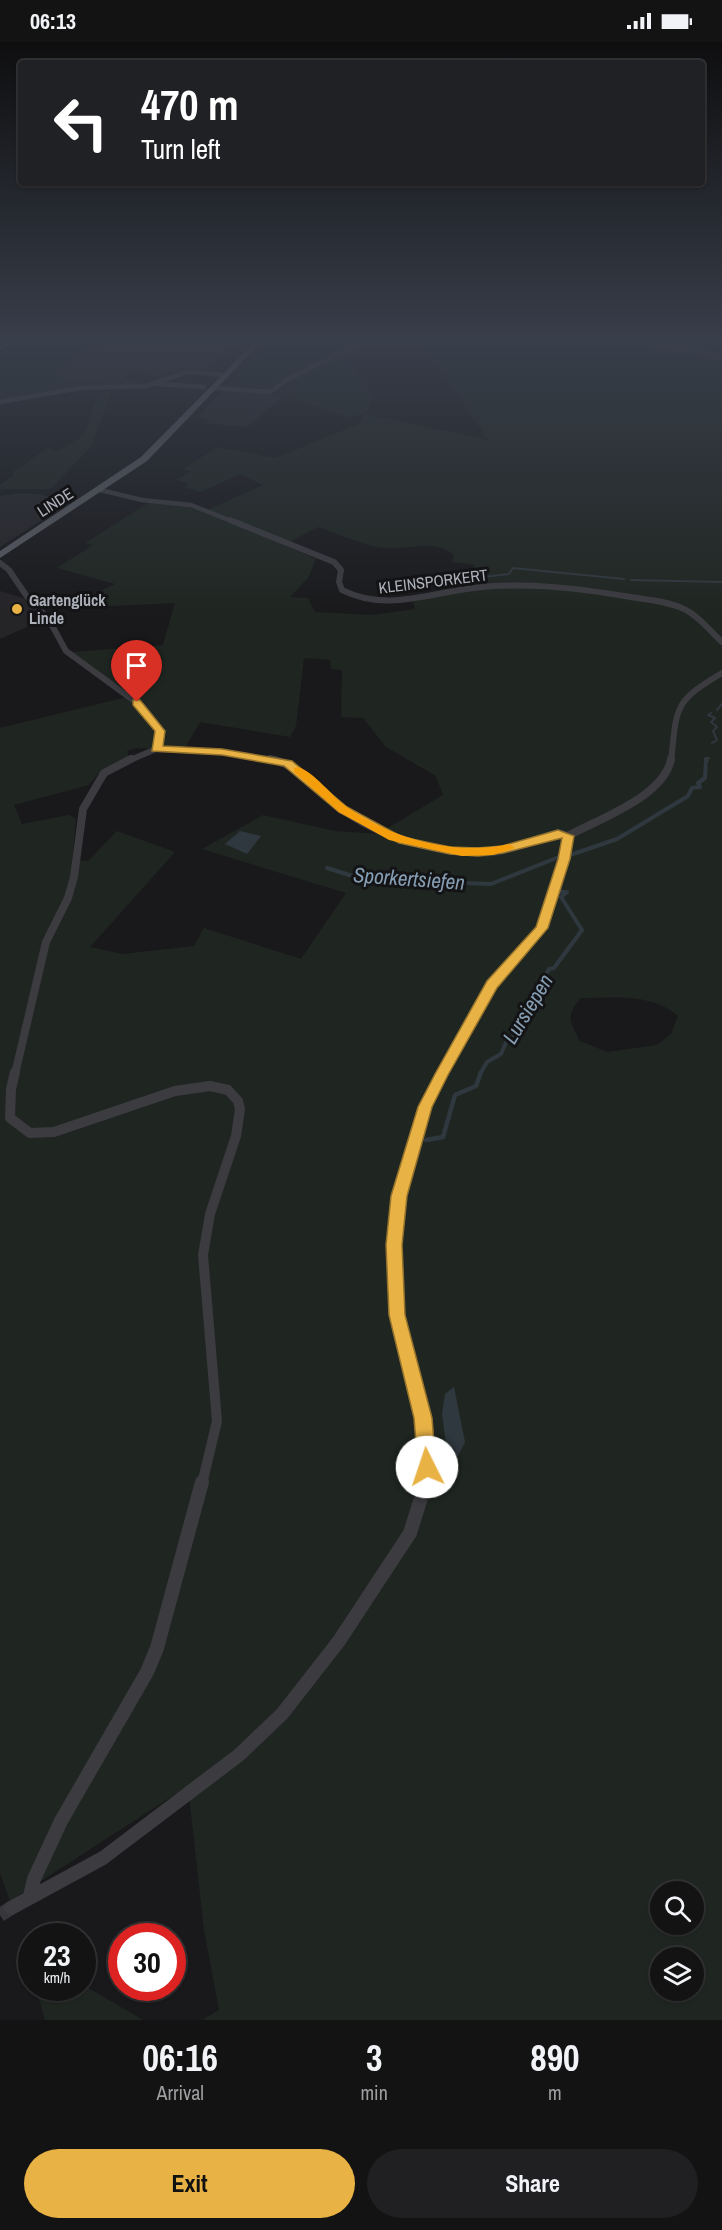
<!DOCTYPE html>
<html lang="en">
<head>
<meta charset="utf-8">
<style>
	:root { --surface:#131314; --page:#202022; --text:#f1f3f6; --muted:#9d9ea0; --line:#323234; --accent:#e8b245 }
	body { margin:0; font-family:"Archivo Narrow",sans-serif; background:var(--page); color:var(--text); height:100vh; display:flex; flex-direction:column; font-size:22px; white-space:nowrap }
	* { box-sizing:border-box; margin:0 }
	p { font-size:20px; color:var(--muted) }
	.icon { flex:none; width:33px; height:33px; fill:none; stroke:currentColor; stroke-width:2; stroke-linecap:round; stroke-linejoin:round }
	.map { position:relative; height:1978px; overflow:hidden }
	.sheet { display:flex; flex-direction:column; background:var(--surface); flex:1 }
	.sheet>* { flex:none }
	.hud { position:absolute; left:18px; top:18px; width:687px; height:126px; border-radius:6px; box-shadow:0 2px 4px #0004,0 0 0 2px var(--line); background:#202124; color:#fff; overflow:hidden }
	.controls { position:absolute; left:650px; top:1839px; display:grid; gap:12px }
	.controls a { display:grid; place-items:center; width:54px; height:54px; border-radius:50%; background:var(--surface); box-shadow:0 2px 4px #0004,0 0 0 2px var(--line); font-size:30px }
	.speed { position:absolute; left:18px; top:1881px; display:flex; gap:12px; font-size:30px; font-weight:700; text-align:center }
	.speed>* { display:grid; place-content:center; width:78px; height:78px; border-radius:50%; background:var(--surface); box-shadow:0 2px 4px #0004,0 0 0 2px var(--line); line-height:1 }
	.speed small { font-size:15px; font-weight:400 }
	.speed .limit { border:9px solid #d22; background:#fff; color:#111 }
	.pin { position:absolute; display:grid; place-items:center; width:51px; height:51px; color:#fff; margin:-62px -26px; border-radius:50% 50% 50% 0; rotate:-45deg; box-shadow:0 0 6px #0007 }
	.pin .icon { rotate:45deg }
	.me { position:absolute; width:66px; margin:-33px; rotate:356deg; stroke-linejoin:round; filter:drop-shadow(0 0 4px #0008) }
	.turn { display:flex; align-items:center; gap:21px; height:126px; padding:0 24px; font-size:27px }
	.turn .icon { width:78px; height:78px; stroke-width:2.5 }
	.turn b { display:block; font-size:42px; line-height:51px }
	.eta { display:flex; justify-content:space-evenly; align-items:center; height:102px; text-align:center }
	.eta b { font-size:36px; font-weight:700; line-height:42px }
	.primary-button { display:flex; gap:12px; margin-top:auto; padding:12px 24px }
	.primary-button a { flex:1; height:69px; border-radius:36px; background:var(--accent); color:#111; font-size:24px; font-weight:700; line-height:69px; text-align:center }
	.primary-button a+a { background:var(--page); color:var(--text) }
	.status { display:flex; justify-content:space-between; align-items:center; height:42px; padding:0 30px; background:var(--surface); direction:ltr }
	.status svg { height:16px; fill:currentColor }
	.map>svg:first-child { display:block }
	.built { fill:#252528 }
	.green { fill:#1f2621; fill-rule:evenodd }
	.water { fill:#30383f }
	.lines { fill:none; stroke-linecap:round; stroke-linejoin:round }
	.stream-far2 { stroke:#30383f; stroke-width:2 }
	.stream-far1 { stroke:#30383f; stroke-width:4 }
	.stream { stroke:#30383f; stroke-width:4.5 }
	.street-tunnel { stroke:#37373b; stroke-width:14; stroke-dasharray:14 7; stroke-linecap:butt }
	.street-far4 { stroke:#3b3b40; stroke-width:4.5 }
	.street-far3 { stroke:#3b3b40; stroke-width:6 }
	.street-far2 { stroke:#3b3b40; stroke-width:8 }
	.street-far1 { stroke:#3b3b40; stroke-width:10 }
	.street { stroke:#3b3b40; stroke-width:14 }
	.primary { fill:#57595f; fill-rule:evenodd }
	.highway { fill:#676a71; fill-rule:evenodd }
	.route { fill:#e8b245; stroke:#97742d; stroke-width:1.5 }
	.slow { fill:#f59e0b }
	.poi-dot { fill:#e8b245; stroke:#141416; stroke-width:2 }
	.labels { text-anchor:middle; stroke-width:6; stroke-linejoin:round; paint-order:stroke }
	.far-street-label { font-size:16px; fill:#adb1ba; stroke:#141416 }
	.far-poi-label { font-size:16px; font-weight:bold; fill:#adb1ba; stroke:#141416; text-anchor:start }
	.water-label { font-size:21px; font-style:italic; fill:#869eb3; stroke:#141416 }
</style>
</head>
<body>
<div class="status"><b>06:13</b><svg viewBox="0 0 49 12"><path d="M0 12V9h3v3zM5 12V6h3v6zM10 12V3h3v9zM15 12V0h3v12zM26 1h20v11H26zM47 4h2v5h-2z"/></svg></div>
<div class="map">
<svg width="722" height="1978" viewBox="0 0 722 1978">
	<rect width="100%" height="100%" fill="#19191b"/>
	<g class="built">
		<polygon points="110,297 241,297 207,329 183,328 162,334 128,331 122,337 136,339 129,344 59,336 62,333 56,332 56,328 80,307 98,305"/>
		<polygon points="225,347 268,350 283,355 247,385 206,381 209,377 197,376"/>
		<polygon points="21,451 38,452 70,460 0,505 0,454"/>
		<polygon points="0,549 23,556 45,577 0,597"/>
	</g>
	<g class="green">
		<polygon points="22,297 110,297 98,305 80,307 56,331 63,333 60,336 129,344 134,341 151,341 120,346 59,348 0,359 0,309"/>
		<polygon points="272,297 366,297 269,349 224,346"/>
		<path d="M535,297H722V1978H202L219,1968L204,1888L188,1744L10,1859L0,1831V686L131,654L71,610L163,603L175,561L70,566L71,563L115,542L57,526L93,503L85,501L150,460L186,464L203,470L263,443L240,432L201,450L183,445L189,442L176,438L191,429L183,427L218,405L275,416L361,381L365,372L348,375L273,350L298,340L291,336L344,311L373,354L366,372L488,398L421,299L472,300ZM318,485C337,491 367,505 386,506C410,508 433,496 454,513L452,520L475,523L469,546L412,556L415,567L372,573L315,570L308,556L290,555L308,536L316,517L284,503ZM304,616L330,618L331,627L342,628L341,675L363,676L386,705L436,734L443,753L378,792L335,789L263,773L202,807L346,851L301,917L204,886L194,904L122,912L90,905L175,810L117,789L88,819H72L76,777L69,773L22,782L14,763L89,743L98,732L129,715L127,709L137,706L184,708L200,680L290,695L296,684ZM581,956C615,956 651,951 678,974L671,992L657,1003L607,1010L580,999C570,979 565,974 581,956ZM660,1850H693V1882H660ZM660,1916H693V1948H660Z"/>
		<path d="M112,348L92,403L51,447H0V443L14,433L13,430L48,406L57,409C64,404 76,400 82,394C96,377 86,357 112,348Z"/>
		<polygon points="83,1941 90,1947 143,1978 45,1978 36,1946 82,1946"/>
	</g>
	<g class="water">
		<polygon points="240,789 261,794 247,812 225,802"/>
		<polygon points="454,1345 465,1400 458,1414 447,1409 442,1372 445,1352"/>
	</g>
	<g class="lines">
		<g class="stream-far2">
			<polyline points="458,538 509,532 513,526 624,537"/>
			<polyline points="631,538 722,540"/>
			<polyline points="717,668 722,662"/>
			<polyline points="711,671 708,673 715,676 711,680 717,685 713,689 717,698 712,701"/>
			<polyline points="708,719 705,718 709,716"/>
		</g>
		<g class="stream-far1">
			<polyline points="570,813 617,797 688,754 692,746 700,745 698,741 705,736 706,717"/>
			<polyline points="327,826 362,837 403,833 414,839 491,842 559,815"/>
			<polyline points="480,1032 487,1020 501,1012 507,998 516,992 529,957 538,948 549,927 554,926 582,888 561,855 567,850 561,850 559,845 567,821"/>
		</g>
		<polyline class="stream" points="426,1098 443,1095 455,1053 476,1044 481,1030"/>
		<polyline class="street-tunnel" points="0,1873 11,1866"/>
		<g class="street-far4">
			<polyline points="609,297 700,310 722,317"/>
			<polyline points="157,342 204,345"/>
			<polyline points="214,346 270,350 288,337 369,297"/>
			<polyline points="0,360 80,346 146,344 187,330 227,333"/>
			<polyline points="100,448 142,458 191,463 234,480"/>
		</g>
		<g class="street-far3">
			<path d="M230,478L334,520L341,528L339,540L342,548C384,569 423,553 467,547C521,539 577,546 631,555C648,558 668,559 684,567C699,574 710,589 722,600"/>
			<polyline points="0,521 9,528 28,556 48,576 66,609 144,666 155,680 160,694 156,707"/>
			<polyline points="128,719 156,707 222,710 280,719"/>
			<path d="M671,719C677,665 673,660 722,631"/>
		</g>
		<g class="street-far2">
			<path d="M270,717C299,722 319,748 341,766C377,795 446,814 492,810C513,808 537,797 558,791L568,794C598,777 664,755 671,717"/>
			<polyline points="15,1032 46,900 68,856 74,835 83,767 104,731 131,717"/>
			<polyline points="442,1032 492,943 541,886 564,817 568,794"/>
		</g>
		<g class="street-far1">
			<polyline points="15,1030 11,1047 10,1076 30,1091 54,1090 175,1049 210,1044 228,1048 238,1059 240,1067 236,1094 210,1172 203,1213 217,1379 202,1442"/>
			<path d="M426,1442C427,1419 427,1396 422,1374C415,1340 401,1307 397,1272C386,1190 404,1103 443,1030"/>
		</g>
		<g class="street">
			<polyline points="30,1854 34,1837 61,1779 147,1630 157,1606 202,1440"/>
			<polyline points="11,1866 103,1816 239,1713 282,1672 339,1599 410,1491 426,1440"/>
		</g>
		<polygon class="primary" points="258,297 264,297 147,419 0,516 0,509 141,415"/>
		<polygon class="highway" points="12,297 21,297 0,308 0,303"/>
	</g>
	<linearGradient id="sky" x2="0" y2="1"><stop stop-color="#0e0e0f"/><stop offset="0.52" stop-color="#383e4a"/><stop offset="1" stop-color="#383e4a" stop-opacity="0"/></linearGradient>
	<rect width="722" height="574" fill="url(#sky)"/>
	<polygon class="route" points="133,658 140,658 165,689 163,704 222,707 292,719 347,765 402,795 450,805 478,806 502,804 558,788 574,794 570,817 548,886 497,946 448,1033 432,1065 407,1154 402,1203 405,1273 432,1376 436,1425 434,1431 427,1434 421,1431 418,1425 414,1376 389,1273 386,1203 391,1154 418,1065 435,1032 487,939 536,885 558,817 562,796 503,811 478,814 450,812 399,801 339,770 284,724 222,713 152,709 155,689 133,663"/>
	<path class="slow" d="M298,725C316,731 331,754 347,765C392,797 455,814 509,802L515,806L493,813L462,814L389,798L339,770L294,730V726Z"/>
	<circle class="poi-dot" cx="17" cy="567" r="6"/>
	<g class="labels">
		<g class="far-street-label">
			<text transform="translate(55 460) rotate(-33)" y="6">LINDE</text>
			<text transform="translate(433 539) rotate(-7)" y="6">KLEINSPORKERT</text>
		</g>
		<g class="far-poi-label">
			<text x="29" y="564">Gartenglück<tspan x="29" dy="18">Linde</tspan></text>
		</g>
		<g class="water-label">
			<text transform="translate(409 837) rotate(4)" y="7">Sporkertsiefen</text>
			<text transform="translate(528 967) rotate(-59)" y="7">Lursiepen</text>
		</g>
	</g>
</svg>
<div class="controls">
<a><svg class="icon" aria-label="search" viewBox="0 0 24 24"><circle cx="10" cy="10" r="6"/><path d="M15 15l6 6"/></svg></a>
<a><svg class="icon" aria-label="layers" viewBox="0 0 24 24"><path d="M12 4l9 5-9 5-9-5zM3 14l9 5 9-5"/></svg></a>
</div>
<div class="speed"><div>23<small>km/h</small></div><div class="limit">30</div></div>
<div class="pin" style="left:137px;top:660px;background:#d93025"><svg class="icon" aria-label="arrive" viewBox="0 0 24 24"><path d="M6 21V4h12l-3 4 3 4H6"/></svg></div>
<svg class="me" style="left:427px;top:1425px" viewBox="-20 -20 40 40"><circle r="19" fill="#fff"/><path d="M0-13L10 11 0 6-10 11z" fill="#e8b245"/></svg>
<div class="hud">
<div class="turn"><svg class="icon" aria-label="left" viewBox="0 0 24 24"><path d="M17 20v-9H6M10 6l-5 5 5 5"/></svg><div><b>470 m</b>Turn left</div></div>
</div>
</div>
<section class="sheet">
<div class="eta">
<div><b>06:16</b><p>Arrival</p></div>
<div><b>3</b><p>min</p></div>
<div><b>890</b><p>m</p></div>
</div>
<div class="primary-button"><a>Exit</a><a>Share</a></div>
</section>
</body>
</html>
